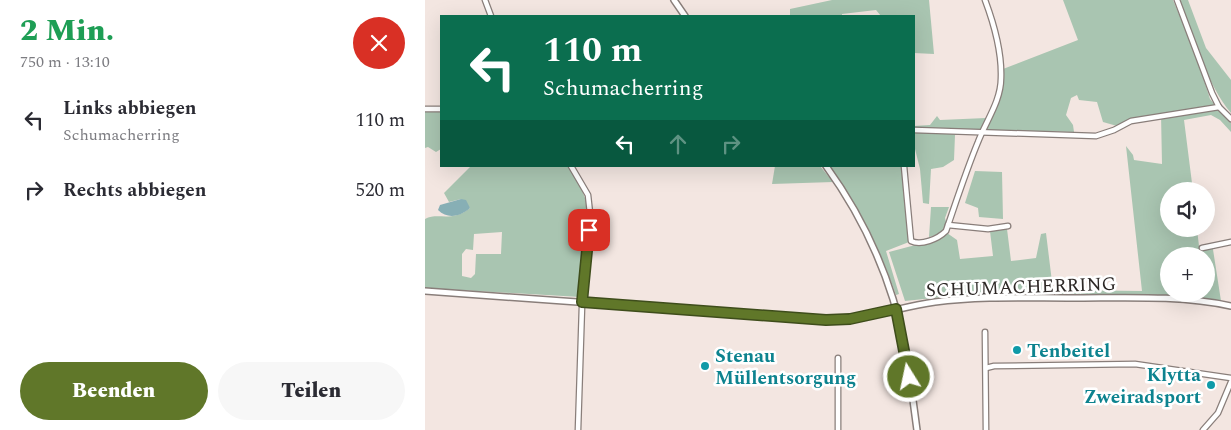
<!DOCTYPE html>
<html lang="de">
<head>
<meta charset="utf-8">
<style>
	:root { --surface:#fff; --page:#f7f7f7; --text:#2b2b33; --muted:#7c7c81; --accent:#607729 }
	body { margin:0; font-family:Spectral,serif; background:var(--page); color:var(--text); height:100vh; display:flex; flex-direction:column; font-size:19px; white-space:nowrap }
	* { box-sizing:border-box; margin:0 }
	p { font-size:16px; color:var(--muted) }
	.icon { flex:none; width:28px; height:28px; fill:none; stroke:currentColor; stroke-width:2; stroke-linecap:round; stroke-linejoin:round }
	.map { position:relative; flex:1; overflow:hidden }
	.sheet { display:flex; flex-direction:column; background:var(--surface); width:425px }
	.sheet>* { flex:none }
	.top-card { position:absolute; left:15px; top:15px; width:475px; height:152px; border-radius:0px; box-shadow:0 5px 20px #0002; background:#0b6e4f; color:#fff; overflow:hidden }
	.tools { position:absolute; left:735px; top:182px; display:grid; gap:10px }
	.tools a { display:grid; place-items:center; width:55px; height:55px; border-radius:50%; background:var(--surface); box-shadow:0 5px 20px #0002; font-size:25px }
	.pin { position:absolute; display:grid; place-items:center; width:42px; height:42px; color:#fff; margin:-21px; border-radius:10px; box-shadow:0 2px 8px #0006 }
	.me { position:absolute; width:55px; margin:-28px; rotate:350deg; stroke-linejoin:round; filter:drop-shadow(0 0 4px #0008) }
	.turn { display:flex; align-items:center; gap:18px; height:105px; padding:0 20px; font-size:22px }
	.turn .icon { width:65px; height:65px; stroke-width:2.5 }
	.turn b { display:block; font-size:35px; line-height:42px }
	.lanes { display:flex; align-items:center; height:48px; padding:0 20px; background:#0003; justify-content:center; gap:25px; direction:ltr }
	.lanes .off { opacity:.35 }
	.round { display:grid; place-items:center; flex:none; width:52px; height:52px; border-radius:26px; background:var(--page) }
	.summary { display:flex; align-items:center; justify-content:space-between; height:85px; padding:0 20px }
	h1 { font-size:30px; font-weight:800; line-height:38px; color:#1e9e55 }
	.button { display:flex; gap:10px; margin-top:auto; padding:10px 20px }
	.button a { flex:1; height:58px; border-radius:30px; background:var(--accent); color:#fff; font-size:20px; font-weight:800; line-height:58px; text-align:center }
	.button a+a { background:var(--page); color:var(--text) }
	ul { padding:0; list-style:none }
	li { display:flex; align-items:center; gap:15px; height:70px; padding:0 20px }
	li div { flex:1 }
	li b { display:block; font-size:19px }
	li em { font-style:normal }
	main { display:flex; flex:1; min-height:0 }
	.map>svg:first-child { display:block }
	.green { fill:#a9c5b1; fill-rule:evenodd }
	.water { fill:#87afb5 }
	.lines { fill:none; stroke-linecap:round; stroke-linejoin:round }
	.minor-casing { stroke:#897e7a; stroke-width:7 }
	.major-casing { stroke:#897e7a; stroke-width:8 }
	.minor { stroke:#fff; stroke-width:4.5 }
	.major { stroke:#fff; stroke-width:5 }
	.route-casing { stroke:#3e4d1b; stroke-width:12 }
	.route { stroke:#607729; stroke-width:9 }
	.culture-dot { fill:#0f9aa8; stroke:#fff; stroke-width:2 }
	.labels { text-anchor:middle; stroke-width:5; stroke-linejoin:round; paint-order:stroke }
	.street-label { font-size:19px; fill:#2d2826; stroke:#fff }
	.culture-label { font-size:19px; font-weight:bold; fill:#0d838f; stroke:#fff; text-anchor:start }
</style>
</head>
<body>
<main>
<section class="sheet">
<div class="summary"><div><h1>2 Min.</h1><p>750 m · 13:10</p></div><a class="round" style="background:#d93025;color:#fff"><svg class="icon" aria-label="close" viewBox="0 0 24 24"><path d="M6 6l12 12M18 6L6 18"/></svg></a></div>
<ul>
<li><svg class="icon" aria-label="left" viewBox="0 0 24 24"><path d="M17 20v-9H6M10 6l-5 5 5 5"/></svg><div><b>Links abbiegen</b><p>Schumacherring</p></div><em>110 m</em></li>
<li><svg class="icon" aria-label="right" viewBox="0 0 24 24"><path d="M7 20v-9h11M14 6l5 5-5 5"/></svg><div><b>Rechts abbiegen</b></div><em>520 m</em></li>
</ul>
<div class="button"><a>Beenden</a><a>Teilen</a></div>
</section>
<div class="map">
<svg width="806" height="430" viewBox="0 0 806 430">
	<rect width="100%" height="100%" fill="#f3e6e1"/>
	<g class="green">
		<polygon points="407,0 504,0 509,54 489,53 489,16 456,16 451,10 417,14 417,16 365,16 365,9"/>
		<path d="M638,0H748L771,55L785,99L806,123V132L795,120L786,115L759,120L768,191H744V229H772L774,246L787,243L796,301L779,298L537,295L480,301L464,252L513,239L522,233L532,240L535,259L568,256L565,231L582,229L586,261L611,258L616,234L621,233L628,290L717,291L701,146L708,155L709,160L737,164L736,114L710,119L692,126L678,122L672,102L654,100L652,95L646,98L641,115L648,125L649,132L562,130L551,134L530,135L529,160L518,167L506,169L504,204L498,203L495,169L489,145V126L505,125L512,116L515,120L561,118L565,120L578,69L653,40ZM744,256H781V294H744Z"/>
		<path d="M755,0H763L781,48L806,80V113C782,85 768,35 755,0Z"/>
		<polygon points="0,107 16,107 16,149 11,152 3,147 0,148"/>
		<path d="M46,166H143L157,190L161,201L162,218L155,297L0,288V219C13,212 27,223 45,208L36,199L24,202L19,193ZM77,232L76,254H51L50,274L46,278L37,276V254L41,249L48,250L49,234Z"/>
		<polygon points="350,166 395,166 408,182 347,184"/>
		<path d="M405,166H478L480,176L484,242L461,251L474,294L471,295C455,248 433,206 405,166Z"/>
		<polygon points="550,171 577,172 578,219 554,217 553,208 540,203"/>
		<polygon points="506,207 524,207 520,218 522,225 517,233 504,237"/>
	</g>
	<path class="water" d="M36,199L41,200L45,208C36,216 23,220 13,210L15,205Z"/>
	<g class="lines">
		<g class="minor-casing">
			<g id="minor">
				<polyline points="60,0 66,16"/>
				<polyline points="752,0 787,93 794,107 806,119"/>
				<polyline points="0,109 16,109"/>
				<polyline points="489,130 671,136 689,130 706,121 794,107"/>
				<polyline points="146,166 163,195 165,213 157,306 153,430"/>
				<path d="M479,166L486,241C496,246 513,239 521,231C531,202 541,171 553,142C561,121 576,101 576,78C577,51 569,24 560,0"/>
				<polyline points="523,225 563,229 583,226"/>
				<polyline points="777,248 806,242"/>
				<polyline points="560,332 561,430"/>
				<polyline points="561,368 569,366 710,364 806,378"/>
				<polyline points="413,430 413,358"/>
				<polyline points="778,430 793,413 806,382"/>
			</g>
		</g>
		<g class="major-casing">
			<g id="major">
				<polyline points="249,0 260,16"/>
				<path d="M401,166C430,206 453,251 468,299C481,341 486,386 492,430"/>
				<path d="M0,291L401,320C438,321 473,307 510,302C555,296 601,298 647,298C700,298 754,295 806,306"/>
			</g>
		</g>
		<use href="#minor" class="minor"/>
		<use href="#major" class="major"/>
	</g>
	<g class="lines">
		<g class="route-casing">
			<polyline id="route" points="164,230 157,302 401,320 425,319 471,309 484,377"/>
		</g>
		<use href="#route" class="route"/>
	</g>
	<g class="culture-dot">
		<circle cx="592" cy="350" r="5"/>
		<circle cx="280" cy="366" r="5"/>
		<circle cx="786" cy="385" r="5"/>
	</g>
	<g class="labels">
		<g class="street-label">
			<text transform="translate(596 286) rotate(-2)" y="7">SCHUMACHERRING</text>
		</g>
		<g class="culture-label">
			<text x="602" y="357">Tenbeitel</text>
			<text x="290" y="362">Stenau<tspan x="290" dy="22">Müllentsorgung</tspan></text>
			<text x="776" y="381" text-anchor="end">Klytta<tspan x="776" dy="22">Zweiradsport</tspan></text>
		</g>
	</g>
</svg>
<div class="tools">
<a><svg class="icon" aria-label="sound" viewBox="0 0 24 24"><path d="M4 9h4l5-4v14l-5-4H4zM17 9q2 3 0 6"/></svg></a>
<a>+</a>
</div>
<div class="pin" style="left:164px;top:230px;background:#d93025"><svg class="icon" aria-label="arrive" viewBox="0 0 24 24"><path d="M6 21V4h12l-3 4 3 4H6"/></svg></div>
<svg class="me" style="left:484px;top:377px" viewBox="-20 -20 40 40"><circle r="17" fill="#607729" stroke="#fff" stroke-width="3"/><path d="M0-11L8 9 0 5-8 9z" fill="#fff"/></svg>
<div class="top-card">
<div class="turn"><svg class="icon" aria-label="left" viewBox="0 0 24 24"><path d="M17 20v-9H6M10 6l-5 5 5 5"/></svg><div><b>110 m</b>Schumacherring</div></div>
<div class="lanes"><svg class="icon" aria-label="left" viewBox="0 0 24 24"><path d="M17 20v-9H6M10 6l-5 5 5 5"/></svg><svg class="icon off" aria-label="ahead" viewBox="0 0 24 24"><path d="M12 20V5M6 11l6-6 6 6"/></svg><svg class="icon off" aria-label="right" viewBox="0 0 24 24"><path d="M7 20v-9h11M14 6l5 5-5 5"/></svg></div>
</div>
</div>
</main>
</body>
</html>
